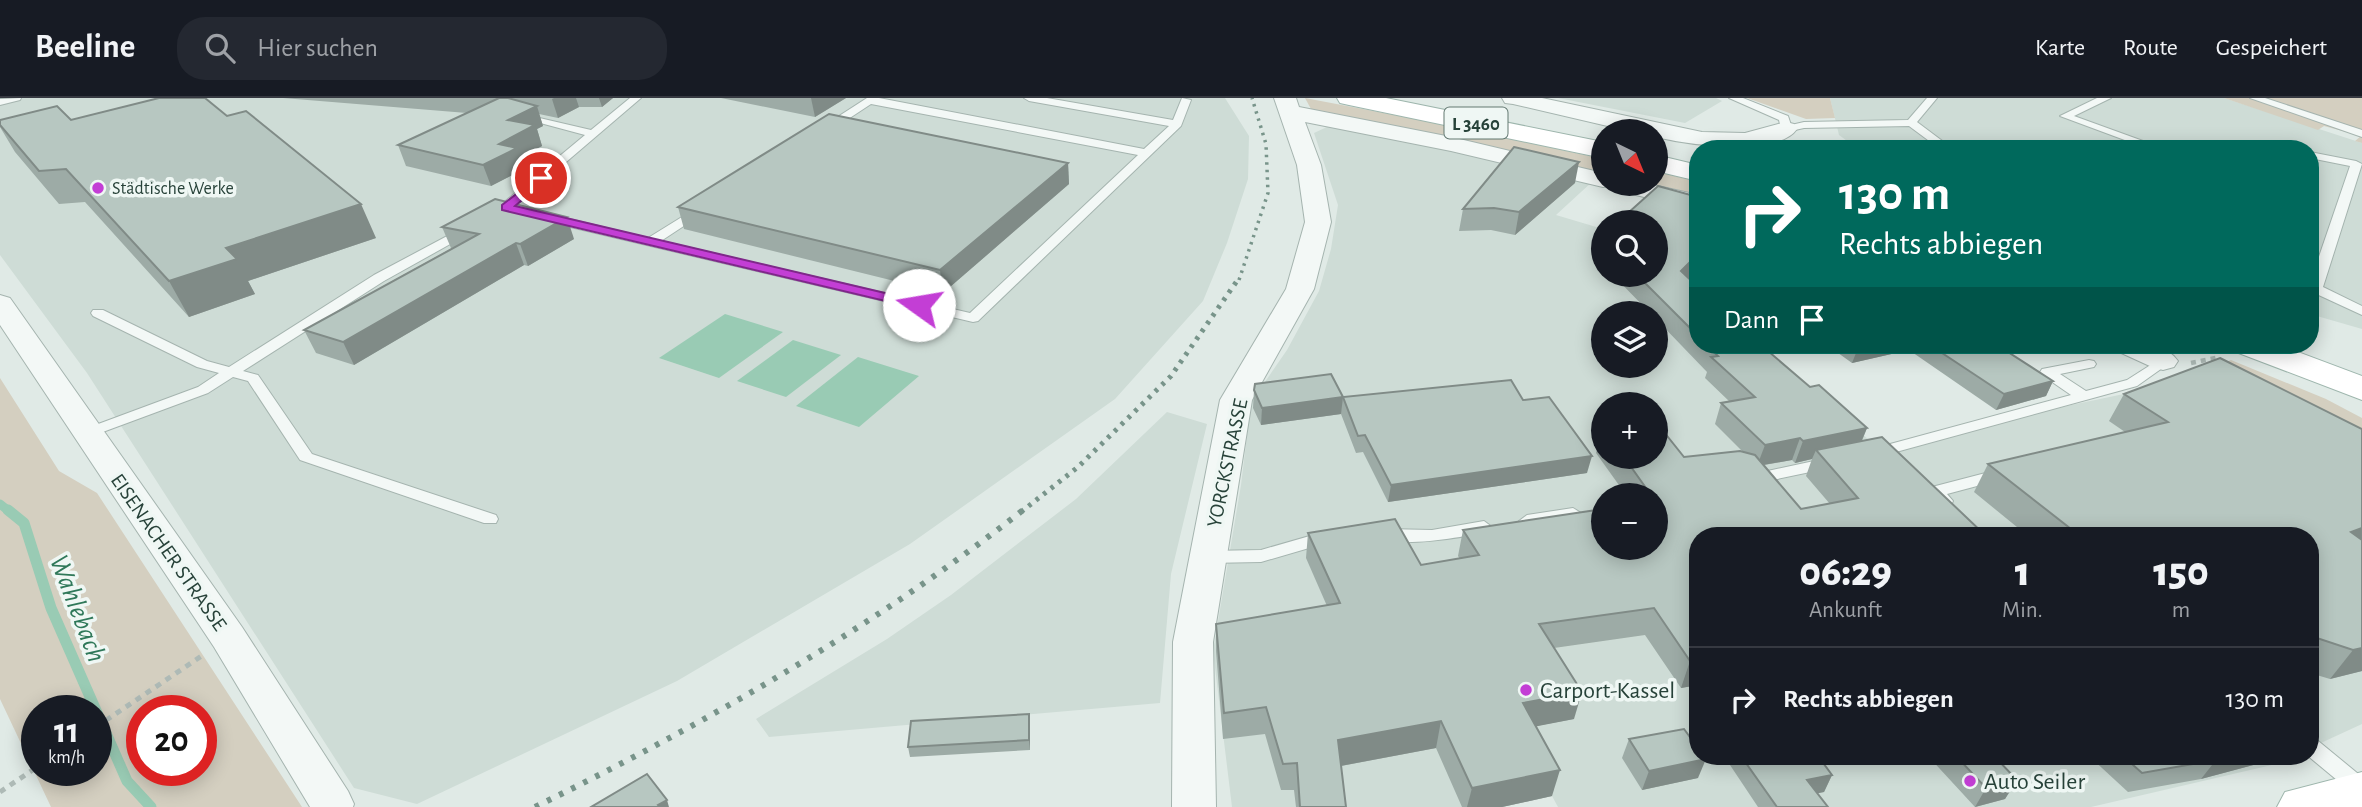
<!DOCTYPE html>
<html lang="de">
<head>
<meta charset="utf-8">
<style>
	:root { --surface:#171b24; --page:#242831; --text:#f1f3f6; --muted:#9ea1a6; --line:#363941 }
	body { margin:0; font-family:"Alegreya Sans",sans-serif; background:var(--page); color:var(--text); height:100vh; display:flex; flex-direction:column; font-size:26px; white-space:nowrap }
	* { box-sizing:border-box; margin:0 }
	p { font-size:23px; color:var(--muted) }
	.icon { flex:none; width:38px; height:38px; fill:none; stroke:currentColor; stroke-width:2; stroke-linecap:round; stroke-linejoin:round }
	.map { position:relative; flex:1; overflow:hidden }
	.details { position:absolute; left:1689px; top:429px; width:630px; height:238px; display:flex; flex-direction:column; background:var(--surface); border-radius:28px; box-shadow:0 4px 18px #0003 }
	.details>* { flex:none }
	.hud { position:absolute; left:1689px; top:42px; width:630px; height:214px; border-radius:28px; box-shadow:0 4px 18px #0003; background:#00695c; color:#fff; overflow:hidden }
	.needle { width:46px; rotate:137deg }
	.fabs { position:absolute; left:1591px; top:21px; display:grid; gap:14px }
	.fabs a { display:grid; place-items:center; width:77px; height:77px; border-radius:50%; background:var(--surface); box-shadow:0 4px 18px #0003; font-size:35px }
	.speed { position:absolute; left:21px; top:597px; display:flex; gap:14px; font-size:35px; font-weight:700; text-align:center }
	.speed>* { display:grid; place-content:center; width:91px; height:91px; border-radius:50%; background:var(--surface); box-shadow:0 4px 18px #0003; line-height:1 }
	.speed small { font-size:18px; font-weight:400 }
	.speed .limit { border:10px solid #d22; background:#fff; color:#111 }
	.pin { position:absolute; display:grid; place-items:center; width:60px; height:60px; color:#fff; margin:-30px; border:4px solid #fff; border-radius:50%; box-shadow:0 2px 7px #0007 }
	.me { position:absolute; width:77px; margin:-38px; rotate:283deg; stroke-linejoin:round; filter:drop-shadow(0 0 5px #0008) }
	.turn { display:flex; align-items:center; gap:24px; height:147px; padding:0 35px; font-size:32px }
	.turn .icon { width:91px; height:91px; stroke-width:2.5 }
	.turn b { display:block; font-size:49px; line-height:60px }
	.then { display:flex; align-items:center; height:66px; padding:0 35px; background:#0003; gap:14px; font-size:26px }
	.eta { display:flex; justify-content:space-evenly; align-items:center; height:119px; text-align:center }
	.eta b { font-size:42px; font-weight:800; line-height:49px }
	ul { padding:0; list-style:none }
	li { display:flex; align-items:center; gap:21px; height:105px; padding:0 35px; border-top:2px solid var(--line) }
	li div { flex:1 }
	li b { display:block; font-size:26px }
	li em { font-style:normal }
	header { display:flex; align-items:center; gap:42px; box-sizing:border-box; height:98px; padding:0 35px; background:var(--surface); border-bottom:2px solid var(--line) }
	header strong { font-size:33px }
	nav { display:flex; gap:38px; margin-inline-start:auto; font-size:24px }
	.search { width:490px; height:63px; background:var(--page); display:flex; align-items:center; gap:18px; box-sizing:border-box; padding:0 24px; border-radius:28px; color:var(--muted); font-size:26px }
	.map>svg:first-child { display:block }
	.built { fill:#cedcd6; fill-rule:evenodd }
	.green { fill:#d4cfc0; fill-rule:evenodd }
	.water { fill:#99cbb4 }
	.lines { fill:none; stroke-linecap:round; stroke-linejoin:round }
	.stream-far1 { stroke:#99cbb4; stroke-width:9 }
	.stream { stroke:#99cbb4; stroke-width:11 }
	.service-casing { stroke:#a5b4af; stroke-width:2 }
	.minor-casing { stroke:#a5b4af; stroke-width:2 }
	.primary-casing { stroke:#9eb6ad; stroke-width:2 }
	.path-far1 { stroke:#aebab6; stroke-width:4.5; stroke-dasharray:5 5; stroke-linecap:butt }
	.path { stroke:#aebab6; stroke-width:5; stroke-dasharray:6 6; stroke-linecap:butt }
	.service { fill:#f3f8f6; fill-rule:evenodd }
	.minor { fill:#f3f8f6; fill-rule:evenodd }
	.primary { fill:#fff; fill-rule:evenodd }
	.rail-far2 { stroke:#78948a; stroke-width:3.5; stroke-dasharray:2.5 5; stroke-linecap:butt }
	.rail-far1 { stroke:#78948a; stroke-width:5; stroke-dasharray:3.5 6; stroke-linecap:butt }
	.rail { stroke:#78948a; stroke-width:6; stroke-dasharray:4.5 9; stroke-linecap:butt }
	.wall { fill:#9daba6; fill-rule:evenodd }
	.shaded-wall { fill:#808b87 }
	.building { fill:#b7c7c1; stroke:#808b87; stroke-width:2 }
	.route { fill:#c33ed5; stroke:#7f288a; stroke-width:2 }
	.poi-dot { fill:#c33ed5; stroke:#eff7f4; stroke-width:2.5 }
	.labels { text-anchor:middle; stroke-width:7; stroke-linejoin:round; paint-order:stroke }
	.far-poi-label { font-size:18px; fill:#274239; stroke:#eff7f4; text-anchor:start }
	.shield { fill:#eff7f4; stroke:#637871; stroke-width:2 }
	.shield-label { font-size:19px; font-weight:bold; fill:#274239 }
	.street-label { font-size:21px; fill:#274239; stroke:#eff7f4 }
	.near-poi-label { font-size:24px; fill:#274239; stroke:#eff7f4; text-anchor:start }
	.near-water-label { font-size:28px; font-style:italic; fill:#2f7859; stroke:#eff7f4 }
</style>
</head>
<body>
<header>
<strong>Beeline</strong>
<div class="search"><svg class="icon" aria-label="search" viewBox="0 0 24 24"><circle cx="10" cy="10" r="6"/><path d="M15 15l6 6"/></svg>Hier suchen</div>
<nav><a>Karte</a><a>Route</a><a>Gespeichert</a></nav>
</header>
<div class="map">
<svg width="2362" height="709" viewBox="0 0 2362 709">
	<rect width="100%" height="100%" fill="#e0eae6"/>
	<g class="built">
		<polygon points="0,0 1225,0 1249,38 1248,81 1227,145 1203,203 1115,301 910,446 677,583 417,706 354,690 87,275 0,157"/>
		<polygon points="1558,0 1716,0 1722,3 1685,25"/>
		<polygon points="1830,0 2224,0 2362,45 2362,231 2310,216 2310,51 1858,51 1839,37"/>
		<path d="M1329,28L1349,30L1593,83L1556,117L1603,131V177H1656L1697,159V178L1690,188L1698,247H1758L1876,348L2138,293L2362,445V626L2310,650V438H1698V658H2293L2276,666L2091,709H1558L1552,698L1502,709H1232L1213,553L1241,387L1251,304L1287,252L1319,193L1331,151L1338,107L1314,35ZM1603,215H1656V268H1603ZM1603,306H1656V359H1603ZM1603,397H1656V450H1603Z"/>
		<polygon points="1167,314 1207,326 1171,476 1160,605 769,639 756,621 887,541 951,497 1076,401"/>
	</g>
	<g class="green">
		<polygon points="1305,0 1452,28 1603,61 1603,75 1311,11"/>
		<polygon points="1747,0 1830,0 1835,20 1806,21"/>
		<polygon points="2224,0 2250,0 2362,38 2362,45 2355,43 2361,38 2324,28 2318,32"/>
		<polygon points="2261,0 2362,0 2362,34"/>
		<polygon points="1656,73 1697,84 1697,97 1649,86 1656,86"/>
		<polygon points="2231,262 2326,301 2362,320 2362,348 2208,271"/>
		<path d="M0,280L59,373L97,395L302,709H51L0,601ZM37,612H96V672H37ZM142,612H201V672H142Z"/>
	</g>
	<g class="water">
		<polygon points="725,216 783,234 719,280 659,260"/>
		<polygon points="793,242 841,257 786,299 737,283"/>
		<polygon points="858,259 919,278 859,329 796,308"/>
	</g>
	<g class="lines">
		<polyline class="stream-far1" points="0,406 10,414"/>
		<polyline class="stream" points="8,412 24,425 51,510 127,683 151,709"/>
		<g class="service-casing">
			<g id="service">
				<polygon points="21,0 20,2 0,7 0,1"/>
				<polygon points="630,0 641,0 510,112 498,119 490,119 490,113 502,106 585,37 518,19 518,15 591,32"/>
				<polygon points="867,0 879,0 1144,51 1169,28 1029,3 1024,0 1047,0 1173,22 1182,0 1191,2 1181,28 978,223 973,224 549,124 543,120 549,116 648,140 698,109 702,110 702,116 661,143 970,215 1138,57 871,6 830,33 822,33 822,29"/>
				<polygon points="1729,0 1743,0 1788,18 1791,27 1804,24 1908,22 1927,0 1937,0 1917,24 1953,51 1940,51 1909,28 1804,30 1786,34 1781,31 1779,22"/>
				<polygon points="2097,0 2111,0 2074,18 2165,51 2149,51 2060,18"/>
				<polygon points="2250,0 2265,0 2362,32 2362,39"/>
				<polygon points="2263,44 2284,49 2285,51 2250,51"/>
				<polygon points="2310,54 2356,63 2362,66 2323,189 2362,208 2362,217 2310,193 2310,185 2350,68 2310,60"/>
				<polygon points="466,128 472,132 470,135 384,183 243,273 258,277 312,356 496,417 498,421 496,425 484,425 300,362 248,283 233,279 208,295 92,338 82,338 79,335 82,332 198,289 219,275 197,269 93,218 91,215 93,212 103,212 207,263 229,269 374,177"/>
				<polygon points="2163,259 2170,263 2168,266 2137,288 1874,360 1866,355 1868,352 2071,297 2042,277 2040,274 2042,271 2089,262 2094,263 2096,266 2094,269 2060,276 2086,293 2127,282"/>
				<polygon points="1828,360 1836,365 1834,369 1763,384 1748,381 1746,377 1754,372 1763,374"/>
				<polygon points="2001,371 2009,376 2007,380 1947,396 1953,403 1951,407 1939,407 1926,394 1928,390"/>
				<polygon points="1573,410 1581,415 1579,419 1527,429 1519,423 1527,417"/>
				<path d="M1484,423L1492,429L1490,433C1470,438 1389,453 1376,437L1385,431L1432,432Z"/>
				<polygon points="1327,433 1336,439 1333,443 1261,464 1208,465 1202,463 1199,459 1202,455 1208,453 1261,452"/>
				<polygon points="2310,640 2317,642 2362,679 2362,700 2355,697 2308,658 2310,658"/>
			</g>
		</g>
		<g class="minor-casing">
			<g id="minor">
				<polygon points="1274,0 1296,0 1299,9 1451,39 1603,75 1603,86 1649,86 1698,97 1698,112 1611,91 1609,88 1603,89 1451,53 1305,24 1321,67 1331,124 1314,191 1252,302 1213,544 1216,709 1172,709 1173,544 1220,302 1286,191 1305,124 1297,67"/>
				<path d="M1502,0H1542L1702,34L1745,35L1786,24L1794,26L1797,31C1777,60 1685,46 1656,39V33H1629L1513,6L1505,5Z"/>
				<polygon points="0,197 10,200 242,529 348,693 354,706 353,709 310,709 214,549 0,227"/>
				<path d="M2113,247C2135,246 2164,243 2178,263L2174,269L2163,272L2152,269L2117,253Z"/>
			</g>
		</g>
		<g class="primary-casing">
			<g id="primary">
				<polygon points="1337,0 1386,0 1603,44 1603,60 1349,7 1340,5"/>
				<polygon points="1656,57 1698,67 1698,83 1656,73"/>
				<polygon points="2231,247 2279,247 2362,278 2362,302 2236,254"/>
				<polygon points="2362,674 2362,709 2277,709 2285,694"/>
			</g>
		</g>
		<polyline class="path-far1" points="2191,265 2220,259"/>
		<g class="path">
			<polyline points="96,629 203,557"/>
			<polyline points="0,694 37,669"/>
		</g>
		<use href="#service" class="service"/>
		<use href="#minor" class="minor"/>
		<use href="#primary" class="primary"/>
		<polyline class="rail-far2" points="1239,182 1268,95 1266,46 1252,0"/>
		<polyline class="rail-far1" points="1021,414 1078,369 1171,278 1239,180"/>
		<path class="rail" d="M535,709C706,625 873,530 1023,412"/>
	</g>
	<g class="wall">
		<polygon points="283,0 613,0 602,9 579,9 558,20 539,16 543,28 537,31 542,48 520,59 524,71 491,88 406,68 398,47 467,15"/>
		<polygon points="721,0 846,0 815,19"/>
		<polygon points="0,22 71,22 376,140 248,183 255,196 189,219 85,104 59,106 15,54 0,29"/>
		<polygon points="1068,65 1069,86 943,195 684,131 678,109"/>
		<polygon points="1575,85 1515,137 1491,132 1459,133 1463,111"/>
		<path d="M1698,99V170L1688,180L1698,189V247H1761L1810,289L1867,330L1862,343L1986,438H1698V587L1681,590L1645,537L1554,550L1574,621L1536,628L1552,698L1502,709H1462L1436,650L1341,668L1346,709H1296L1294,692H1281L1265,636L1223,641L1216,553V526L1327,508L1306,460L1308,435L1421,467L1460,461L1458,458L1463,432L1656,450V397H1626L1596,355L1603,330V359H1684L1742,353L1715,326L1721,305L1730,304L1705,280L1707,274L1656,221V215H1650L1613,177H1656ZM1812,361L1806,378L1830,406L1801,411L1764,367L1792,362L1795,365Z"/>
		<polygon points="442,129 574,141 528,168 524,167 354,267 316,255 304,232 452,150 451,150"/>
		<polygon points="1603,137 1603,167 1596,159 1600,140"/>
		<polygon points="1827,247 1997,247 2053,283 2046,298 1996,312 1909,252 1852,265"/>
		<polygon points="1254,292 1343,299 1523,302 1587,375 1388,404 1363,354 1356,355 1341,316 1261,327 1253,310"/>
		<polygon points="2124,296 2362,331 2362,573 2330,581 2310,575 2310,438 2028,438 1974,394 1988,366 2125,334 2109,323"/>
		<polygon points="1030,626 1030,652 910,659 908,649"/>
		<polygon points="1629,641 1698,680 1642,692 1622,660"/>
		<polygon points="1724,658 1818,658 1832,677 1824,694 1817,695 1828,709 1758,709"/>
		<polygon points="1928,658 2000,658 1995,659 2017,682 2005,701 1975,709"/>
		<polygon points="2089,658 2275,658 2272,662 2201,681 2128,694"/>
	</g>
	<g class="shaded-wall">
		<polygon points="554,0 576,0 579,9 558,20 552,1"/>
		<polygon points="599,0 613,0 602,9"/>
		<polygon points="811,0 846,0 815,19"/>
		<polygon points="537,8 543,28 537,31 542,48 520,59 524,71 491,88 483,67 499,46 508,22"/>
		<polygon points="1579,64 1575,85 1515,137 1519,114"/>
		<polygon points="1068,65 1069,86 943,195 940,172"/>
		<polygon points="361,106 376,140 248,183 255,196 189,219 169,183 226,150"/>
		<polygon points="567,119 574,141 528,168 520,146"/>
		<polygon points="516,145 524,167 354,267 343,244"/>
		<polygon points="1698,156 1698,170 1676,193 1681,173"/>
		<polygon points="1873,247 1912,247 1909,252 1852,265 1858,250"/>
		<polygon points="2053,283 2046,298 1996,312 2004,296"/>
		<polygon points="1343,299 1341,316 1261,327 1262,310"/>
		<polygon points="1867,330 1858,351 1816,352 1812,361 1795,365 1803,343"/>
		<polygon points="1800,340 1792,362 1757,368 1765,347"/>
		<polygon points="1592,358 1587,375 1388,404 1391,387"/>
		<polygon points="2362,430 2362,450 2351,434"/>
		<polygon points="2362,550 2362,573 2330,581 2353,552"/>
		<polygon points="1698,562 1698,587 1681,590 1690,563"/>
		<polygon points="1582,594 1574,621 1517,632 1523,605"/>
		<polygon points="1029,616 1030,626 1030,652 1029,642"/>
		<polygon points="1441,623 1436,650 1335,669 1338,642"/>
		<polygon points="2231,658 2275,658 2272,662 2201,681 2216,662"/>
		<polygon points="1706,661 1698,680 1642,692 1649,673"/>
		<polygon points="1560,672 1552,698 1502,709 1467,709 1472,690"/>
		<polygon points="1832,677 1824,694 1799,699 1807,682"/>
		<polygon points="2017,682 2005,701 1975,709 1986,690"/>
		<polygon points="667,702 669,709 659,709 658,707"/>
	</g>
	<g class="building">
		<polygon points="159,0 205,0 227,18 246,13 361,106 226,150 237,161 169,183 66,71 39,73 0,27 0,22 57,8 71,22"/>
		<polygon points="499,0 508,0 537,8 508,22 535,27 499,46 517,50 483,67 398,47"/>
		<polygon points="829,16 1068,65 940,172 678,109"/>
		<polygon points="1514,49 1579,64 1519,114 1494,110 1463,111"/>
		<polygon points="1658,88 1698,99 1698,156 1681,173 1698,189 1698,238 1637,177 1656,177 1656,124 1618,124"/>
		<polygon points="495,101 567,119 520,146 516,145 343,244 304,232 479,136 442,129"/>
		<polygon points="1706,247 1761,247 1810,289 1819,287 1867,330 1803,343 1800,340 1765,347 1721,305 1755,299 1711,259 1718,258"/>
		<polygon points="1854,247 1873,247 1858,250"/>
		<polygon points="1930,247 1997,247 2053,283 2004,296"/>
		<polygon points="2220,260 2362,331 2362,430 2351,434 2362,442 2362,550 2353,552 2314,539 2310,540 2310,438 2080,438 1988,366 2168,324 2124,296"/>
		<polygon points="1331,276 1343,299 1262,310 1254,292 1255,286"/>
		<polygon points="1511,282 1523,302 1549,299 1592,358 1391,387 1365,337 1358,338 1343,299"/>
		<polygon points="1656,324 1684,359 1740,353 1755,357 1801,411 1858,400 1816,352 1882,339 1986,438 1698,438 1698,562 1690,563 1654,510 1539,526 1582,594 1523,605 1560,672 1472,690 1441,623 1338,642 1346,709 1300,709 1297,665 1283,666 1266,609 1224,615 1216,526 1340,505 1308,435 1395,421 1421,467 1479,457 1463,432 1603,411 1603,450 1656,450 1656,397 1651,397 1624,359 1656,359"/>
		<polygon points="1029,616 1029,642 908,649 911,623"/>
		<polygon points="1684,631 1698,650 1698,658 1703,658 1706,661 1649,673 1629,641"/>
		<polygon points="1741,658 1818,658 1832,677 1807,682 1828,709 1777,709"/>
		<polygon points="1956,658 1994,658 2017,682 1986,690"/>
		<polygon points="2123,658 2231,658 2216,662 2142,675"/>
		<polygon points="647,676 667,702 658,707 660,709 591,709"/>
	</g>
	<polygon class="route" points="541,77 547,80 545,83 515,108 919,203 926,207 919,211 502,112 502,107"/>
	<g class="poi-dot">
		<circle cx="98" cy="90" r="7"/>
		<circle cx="1526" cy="592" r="7"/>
		<circle cx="1970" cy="683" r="7"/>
	</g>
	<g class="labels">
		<g class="far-poi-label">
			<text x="112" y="96">Städtische Werke</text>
		</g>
		<rect class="shield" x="1444.5" y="9.5" width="63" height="31" rx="5"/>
		<g class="shield-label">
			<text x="1476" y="32">L 3460</text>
		</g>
		<g class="street-label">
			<text transform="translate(1227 365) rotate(-78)" y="7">YORCKSTRASSE</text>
			<text transform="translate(169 454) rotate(55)" y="7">EISENACHER STRASSE</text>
		</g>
		<g class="near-poi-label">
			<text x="1540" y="600">Carport-Kassel</text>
			<text x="1984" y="691">Auto Seiler</text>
		</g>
		<g class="near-water-label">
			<text transform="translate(79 510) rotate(69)" y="10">Wahlebach</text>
		</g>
	</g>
</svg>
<div class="fabs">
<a><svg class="needle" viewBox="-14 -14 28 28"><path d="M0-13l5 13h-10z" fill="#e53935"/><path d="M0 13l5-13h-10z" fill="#9ea1a6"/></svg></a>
<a><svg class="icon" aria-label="search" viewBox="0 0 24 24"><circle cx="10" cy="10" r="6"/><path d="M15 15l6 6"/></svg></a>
<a><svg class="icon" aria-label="layers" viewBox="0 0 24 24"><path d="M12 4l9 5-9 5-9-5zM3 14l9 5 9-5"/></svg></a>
<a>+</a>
<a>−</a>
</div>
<div class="speed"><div>11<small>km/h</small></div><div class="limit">20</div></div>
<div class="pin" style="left:541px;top:80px;background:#d93025"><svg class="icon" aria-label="arrive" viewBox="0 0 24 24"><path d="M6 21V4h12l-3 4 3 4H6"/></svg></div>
<svg class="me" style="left:919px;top:207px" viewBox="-20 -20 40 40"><circle r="19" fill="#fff"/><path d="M0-13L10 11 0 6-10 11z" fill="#c33ed5"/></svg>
<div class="hud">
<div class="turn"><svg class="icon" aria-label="right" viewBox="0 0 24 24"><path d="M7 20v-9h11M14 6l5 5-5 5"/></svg><div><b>130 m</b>Rechts abbiegen</div></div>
<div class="then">Dann<svg class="icon" aria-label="arrive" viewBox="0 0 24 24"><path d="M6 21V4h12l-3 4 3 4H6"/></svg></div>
</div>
<section class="details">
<div class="eta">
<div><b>06:29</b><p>Ankunft</p></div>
<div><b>1</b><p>Min.</p></div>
<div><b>150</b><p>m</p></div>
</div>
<ul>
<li><svg class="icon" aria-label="right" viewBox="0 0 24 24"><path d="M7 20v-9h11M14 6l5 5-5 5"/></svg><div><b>Rechts abbiegen</b></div><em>130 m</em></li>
</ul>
</section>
</div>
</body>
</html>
